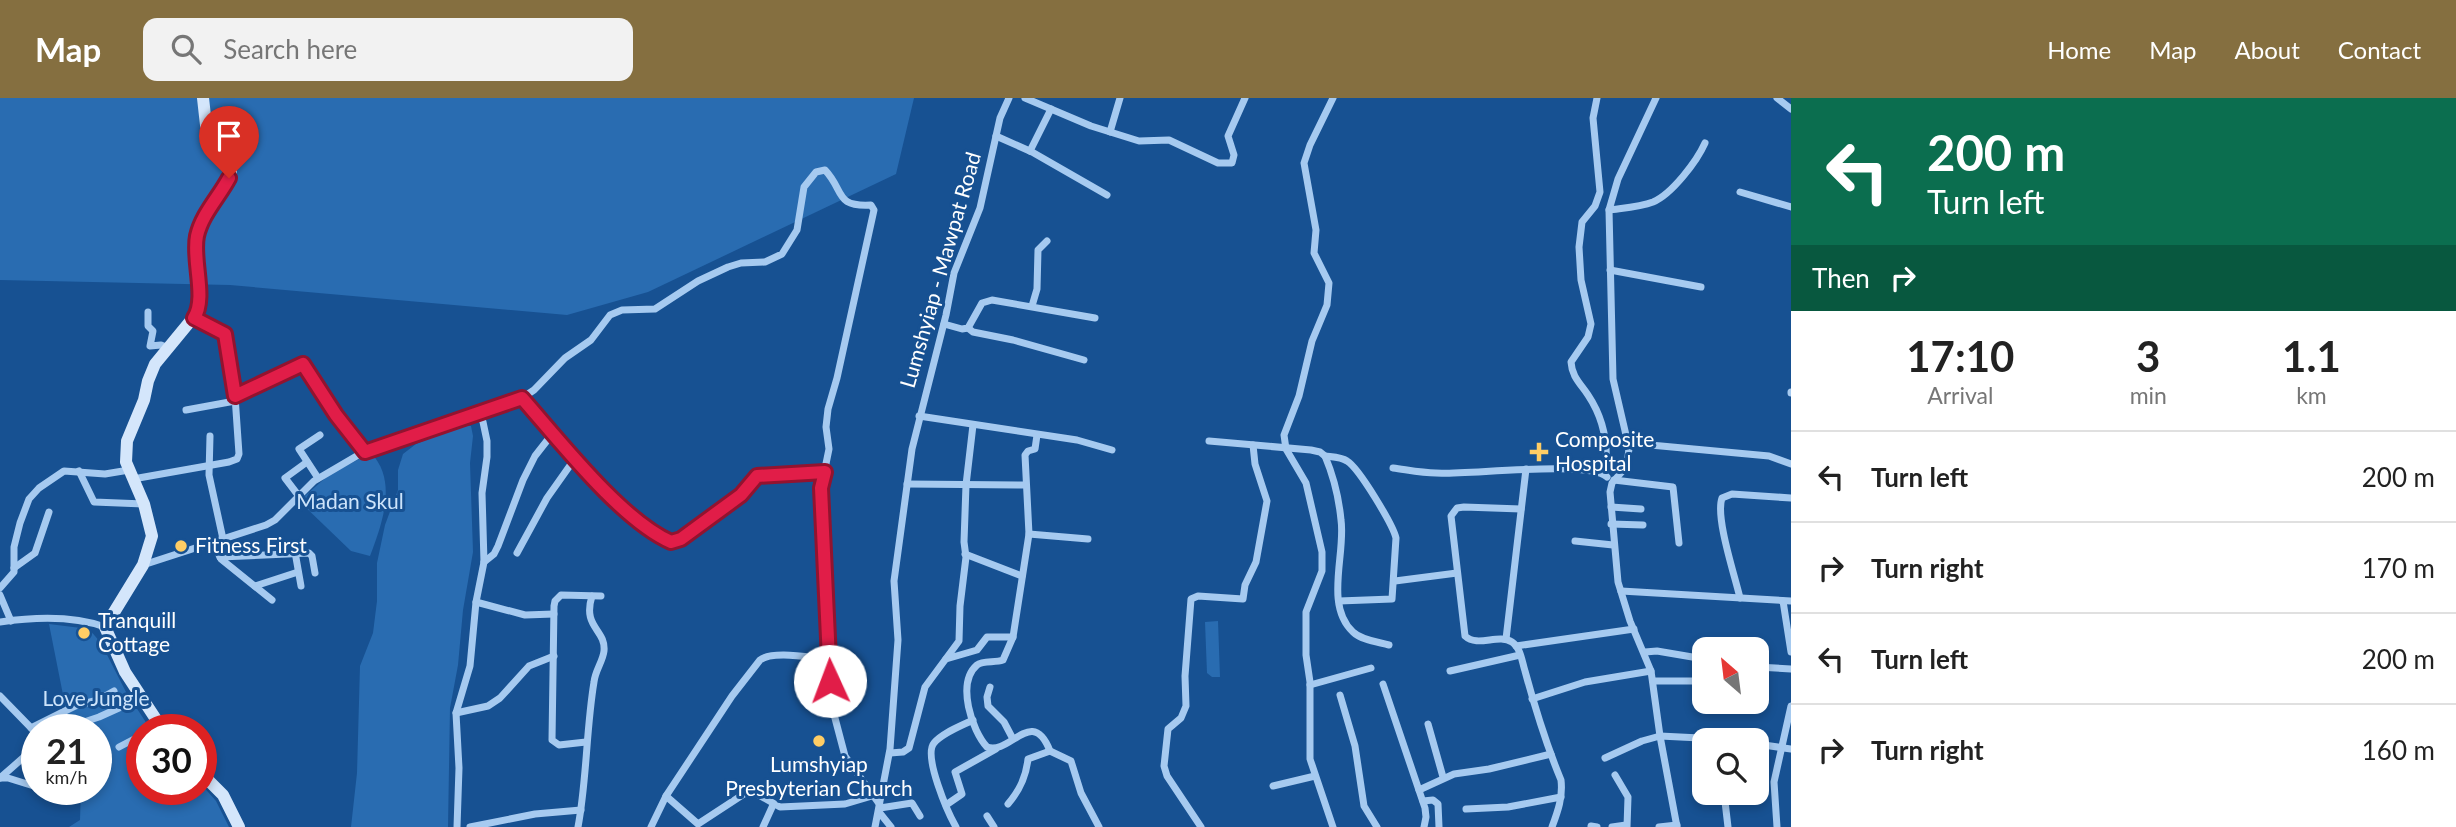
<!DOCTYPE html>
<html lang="en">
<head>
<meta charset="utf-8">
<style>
	:root { --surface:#fff; --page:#f2f2f2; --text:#222; --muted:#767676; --line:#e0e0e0; --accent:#856f40 }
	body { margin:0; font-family:Lato,sans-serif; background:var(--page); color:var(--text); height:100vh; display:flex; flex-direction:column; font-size:26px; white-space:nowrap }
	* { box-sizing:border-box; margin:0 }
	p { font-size:23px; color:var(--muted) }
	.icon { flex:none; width:38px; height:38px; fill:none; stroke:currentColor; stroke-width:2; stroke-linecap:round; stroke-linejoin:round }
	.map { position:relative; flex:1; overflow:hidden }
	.side { display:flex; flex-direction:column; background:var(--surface); width:665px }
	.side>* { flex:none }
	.top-card { background:#0b6e4f; color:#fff; overflow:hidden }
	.needle { width:46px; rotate:332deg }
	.controls { position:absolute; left:1692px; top:539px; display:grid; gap:14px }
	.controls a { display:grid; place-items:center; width:77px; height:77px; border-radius:14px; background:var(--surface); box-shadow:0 4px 10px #0003; font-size:35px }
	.speed { position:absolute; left:21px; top:616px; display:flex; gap:14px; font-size:35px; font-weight:700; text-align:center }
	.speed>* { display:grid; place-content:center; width:91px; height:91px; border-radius:50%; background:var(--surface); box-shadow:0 4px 10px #0003; line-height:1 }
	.speed small { font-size:18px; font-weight:400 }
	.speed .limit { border:10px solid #d22; background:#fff; color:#111 }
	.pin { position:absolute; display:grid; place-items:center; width:60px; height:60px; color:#fff; margin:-72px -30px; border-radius:50% 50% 50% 0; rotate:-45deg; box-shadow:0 0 7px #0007 }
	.pin .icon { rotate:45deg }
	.me { position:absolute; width:77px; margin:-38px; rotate:358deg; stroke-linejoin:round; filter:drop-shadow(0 0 5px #0008) }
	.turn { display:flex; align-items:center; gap:24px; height:147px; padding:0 21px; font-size:32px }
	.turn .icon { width:91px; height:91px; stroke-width:2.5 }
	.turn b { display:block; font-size:49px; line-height:60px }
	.then { display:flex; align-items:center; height:66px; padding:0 21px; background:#0003; gap:14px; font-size:26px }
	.eta { display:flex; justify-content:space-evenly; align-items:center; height:119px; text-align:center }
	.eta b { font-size:42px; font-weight:700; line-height:49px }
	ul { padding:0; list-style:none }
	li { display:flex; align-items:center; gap:21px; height:91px; padding:0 21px; border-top:2px solid var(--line) }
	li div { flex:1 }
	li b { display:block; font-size:26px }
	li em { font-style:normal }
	header { display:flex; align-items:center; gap:42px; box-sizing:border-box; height:98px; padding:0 35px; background:var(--accent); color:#fff }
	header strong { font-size:33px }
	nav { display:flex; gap:38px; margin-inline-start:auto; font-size:24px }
	.search { width:490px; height:63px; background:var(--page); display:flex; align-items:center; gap:18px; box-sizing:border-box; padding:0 24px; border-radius:14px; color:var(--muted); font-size:26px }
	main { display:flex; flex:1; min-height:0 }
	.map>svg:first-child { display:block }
	.green { fill:#296cb1 }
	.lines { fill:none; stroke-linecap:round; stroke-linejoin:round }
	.street { stroke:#a6caf0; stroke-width:7 }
	.secondary { stroke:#d4e6fb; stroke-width:12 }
	.route-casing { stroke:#92132f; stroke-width:18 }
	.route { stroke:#e11d48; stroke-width:12 }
	.poi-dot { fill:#ffcd65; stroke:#175192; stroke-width:2.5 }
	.labels { text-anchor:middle; stroke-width:6; stroke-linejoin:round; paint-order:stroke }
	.street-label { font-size:21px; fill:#fff; stroke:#175192 }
	.poi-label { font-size:21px; fill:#fff; stroke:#175192; text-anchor:start }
	.park-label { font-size:21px; fill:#cde4fb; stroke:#175192 }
</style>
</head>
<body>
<header>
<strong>Map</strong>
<div class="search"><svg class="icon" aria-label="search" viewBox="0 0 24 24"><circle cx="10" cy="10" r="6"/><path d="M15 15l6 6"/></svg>Search here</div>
<nav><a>Home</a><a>Map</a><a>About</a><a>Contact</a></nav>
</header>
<main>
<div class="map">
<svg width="1791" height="729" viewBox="0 0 1791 729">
	<rect width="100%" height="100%" fill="#175192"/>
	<g class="green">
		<polygon points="0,0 914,0 896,76 648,194 567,217 230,187 0,182"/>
		<polygon points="462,327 471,328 473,338 470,365 473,454 463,512 458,567 450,610 448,729 351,729 357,675 360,568 373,535 377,503 377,465 385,427 398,392 398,372 403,356 416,346"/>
		<path d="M371,355C398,383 382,426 370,458L351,453L299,403L330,376Z"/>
		<polygon points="1218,523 1220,579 1212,579 1207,575 1205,524"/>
		<polygon points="49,526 89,531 101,545 126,594 151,632 142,632 142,691 201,691 201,686 216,703 229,729 69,729 80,722 81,691 96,691 96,632 70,632"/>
	</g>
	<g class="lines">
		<g class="street">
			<polyline points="1025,0 1091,28 1139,43 1169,42 1218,65 1232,65 1234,57 1228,38 1245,0"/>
			<path d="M1597,0L1593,20L1600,94L1595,108L1582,124L1579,149L1581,182L1591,226L1588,239L1571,264C1572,279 1580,285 1588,297C1604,321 1609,347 1605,376"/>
			<polyline points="1656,0 1618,81 1609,112 1613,281 1629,350 1627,368 1612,385 1610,394 1618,484 1630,523 1651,573 1660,638 1677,729"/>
			<polyline points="1777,0 1791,11"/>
			<polyline points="1110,34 1120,0"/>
			<polyline points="996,38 1032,54 1107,97"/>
			<polyline points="1030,53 1051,11"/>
			<polyline points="1740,94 1791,109"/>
			<path d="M1609,112C1623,110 1640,109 1653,104C1672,96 1697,63 1705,45"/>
			<polyline points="1610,172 1701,189"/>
			<polyline points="1032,208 1037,191 1038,152 1047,143"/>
			<polyline points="148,214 148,228 153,233 150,248 161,247 168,250"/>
			<polyline points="944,226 962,231 968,230 982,205 992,202 1095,220"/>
			<polyline points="968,230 973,234 1013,242 1084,262"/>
			<polyline points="1791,294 1791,295"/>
			<polyline points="235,298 303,266 336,317 365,354"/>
			<path d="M522,300C560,342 621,422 671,445L681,441L741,397L757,378L825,374"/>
			<polyline points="186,312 235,303"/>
			<polyline points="919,318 1077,342 1112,352"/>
			<path d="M1037,337L1035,351L1028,353L1025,357L1029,436L1013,539L1003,562C995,565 983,562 977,567C956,585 972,633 987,649C1010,658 1032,607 1050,653L1071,663L1081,695L1099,729"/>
			<polyline points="210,338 209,377 223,441"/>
			<path d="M1209,343L1311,352L1320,354L1325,358C1333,377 1339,401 1341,422C1346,455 1324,507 1353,534C1361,542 1378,544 1389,547"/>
			<polyline points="1629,345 1769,358 1791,366"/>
			<path d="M1325,358C1332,359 1341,359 1347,363C1359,370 1393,427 1396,440L1392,501L1339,503"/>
			<path d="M1393,370C1408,372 1422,375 1436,375C1467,377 1589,362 1607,379"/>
			<polyline points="79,373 94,404 144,406"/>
			<polyline points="318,380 299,351 320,337"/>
			<polyline points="133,381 229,364 237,361 239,356 235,298 227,240 222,232 194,220"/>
			<polyline points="1614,382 1673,389 1679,445"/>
			<polyline points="907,386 1025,387"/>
			<polyline points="298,397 285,380 307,364"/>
			<polyline points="1611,409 1641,411"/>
			<path d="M1521,411L1464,409L1457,410L1451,418L1465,538C1478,550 1498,535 1512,544C1521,550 1522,564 1525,573C1535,610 1546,646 1561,682C1563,699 1558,713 1552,729"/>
			<polyline points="1611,426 1643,427"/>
			<polyline points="1029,436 1088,441"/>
			<polyline points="217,443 217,453 221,461 272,502"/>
			<polyline points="1575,443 1613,447"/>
			<polyline points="295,454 301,488"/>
			<polyline points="517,455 547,400 576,359"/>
			<polyline points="965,456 1022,478"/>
			<polyline points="220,459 309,455 312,458 315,475"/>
			<polyline points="484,464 494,456 498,448 523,382 535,358 553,335"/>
			<path d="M143,467L266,427L275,422L314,383L360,356L522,300L534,292L565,260L591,242L610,217L622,212L655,211L698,183L728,169L741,165L765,164L782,156L797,132L804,89L816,74L825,72C845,93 834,109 871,107L874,112L837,280L828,311L826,329L829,351L821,390L831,605L845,658L880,707"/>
			<polyline points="14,470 35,455 49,414"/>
			<polyline points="1395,483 1457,475"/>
			<polyline points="255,488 298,474"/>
			<polyline points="0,490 14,474 14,449 20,425 29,401 39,390 64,373 105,376 129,372"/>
			<polyline points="1621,493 1791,503"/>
			<polyline points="0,497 11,523"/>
			<path d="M1740,500C1735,478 1715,419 1722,400L1732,396L1791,400"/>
			<polyline points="1783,503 1791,554"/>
			<polyline points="476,504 525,517 554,516"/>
			<path d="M0,524C34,519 72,517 105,529"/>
			<polyline points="1506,541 1526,371"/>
			<polyline points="1516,548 1634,531"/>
			<polyline points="1645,554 1657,553 1704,561"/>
			<polyline points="946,561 977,552 987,539 1013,539"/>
			<polyline points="1757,569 1791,571"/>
			<polyline points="1450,573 1520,557"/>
			<polyline points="1653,583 1704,583"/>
			<polyline points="1383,586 1425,710 1426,719 1424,729"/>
			<polyline points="1310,587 1371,570"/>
			<polyline points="990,589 987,599 988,608 1004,624 1013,641"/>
			<polyline points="1340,597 1355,648 1364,708 1377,729"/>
			<polyline points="0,598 37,636"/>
			<polyline points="1532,601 1585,584 1651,573"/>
			<polyline points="456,615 488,608 500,600 529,568 554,558"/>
			<polyline points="1428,626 1443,679"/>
			<polyline points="72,628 99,619 141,600"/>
			<polyline points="31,630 75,608 98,602 114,593"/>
			<polyline points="586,644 559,647 552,642 554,508 555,503 561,497 601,498"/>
			<polyline points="1757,646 1791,651"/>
			<polyline points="119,649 142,637"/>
			<polyline points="890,655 903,654 909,650 925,589 959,543 960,508 966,459 964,444 966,387 973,327"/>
			<polyline points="1605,660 1642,643 1660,638 1740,642"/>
			<polyline points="1615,677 1628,699 1627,729"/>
			<polyline points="0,680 24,659 37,641"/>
			<polyline points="1,680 8,680 37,689"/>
			<polyline points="1273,688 1315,678"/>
			<polyline points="42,691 65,699"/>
			<polyline points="1419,692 1454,676 1489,671 1551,656"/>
			<polyline points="1724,695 1728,729"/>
			<polyline points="666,698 698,726 750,692 780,709 845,706 872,698"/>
			<polyline points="1423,703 1433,702 1438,706 1439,729"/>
			<path d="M1008,706C1020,692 1026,679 1028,661L1050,653"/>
			<polyline points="946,707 962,696 955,674 996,651"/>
			<polyline points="880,710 912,705 920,718"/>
			<polyline points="1466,711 1508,709 1561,699"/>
			<polyline points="879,714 891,729"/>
			<polyline points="987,718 994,729"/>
			<polyline points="1591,728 1597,729"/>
			<polyline points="457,729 459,670 456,615 470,568 476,504 484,464 482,395 487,359 487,343 483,324 479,315"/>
			<polyline points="470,729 535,716 581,712"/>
			<path d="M578,729C587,681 586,632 594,584C595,573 603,563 604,553C606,531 582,530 592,498"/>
			<path d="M651,729L666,698L732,598L760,562C773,552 812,560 829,561"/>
			<polyline points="763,729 773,707"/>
			<polyline points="875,729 890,651 898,542 894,483 912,351 946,217 954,175 980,110 1000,20 1009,0"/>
			<path d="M956,729C948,715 923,658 934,645C942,635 961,628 973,622"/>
			<polyline points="1201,729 1167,678 1164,668 1168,631 1181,620 1186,608 1185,578 1191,501 1198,498 1243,501 1245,487 1256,464 1267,403 1255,366 1253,347"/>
			<polyline points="1333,729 1310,661 1310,584 1306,557 1306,514 1322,473 1322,454 1306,385 1286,351 1284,337 1299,298 1312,243 1327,207 1329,185 1314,155 1316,132 1304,65 1310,47 1333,0"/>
			<polyline points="1612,729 1626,727"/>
			<polyline points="1659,729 1677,727"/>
			<polyline points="1777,729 1774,684 1791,608"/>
		</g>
		<g class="secondary">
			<path d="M163,632L125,574L105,529L143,467L152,438L144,406L126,364L127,343L144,302L148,283L155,266L197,215L199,206C197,181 191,149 201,125C210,107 225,93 231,73L224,53L206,27L203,0"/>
			<polyline points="201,675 223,697 239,729"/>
		</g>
	</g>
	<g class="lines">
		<g class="route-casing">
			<path id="route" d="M229,80C219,99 202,116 197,138C192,162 207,200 194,220L225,236L235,298L303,266L336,317L365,354L522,300C559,342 621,422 671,444L681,441L741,397L757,378L825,374L821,390L830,583"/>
		</g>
		<use href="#route" class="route"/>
	</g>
	<g class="poi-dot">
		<path d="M1535.5 343.5h7v7h7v7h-7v7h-7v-7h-7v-7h7z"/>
		<circle cx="181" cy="448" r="7"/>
		<circle cx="84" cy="535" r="7"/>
		<circle cx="819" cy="643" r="7"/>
	</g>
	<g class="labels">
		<g class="street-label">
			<text transform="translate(941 172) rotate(-74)" y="7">Lumshyiap - Mawpat Road</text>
		</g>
		<g class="poi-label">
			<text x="1555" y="349">Composite<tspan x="1555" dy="24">Hospital</tspan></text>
			<text x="195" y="455">Fitness First</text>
			<text x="98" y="530">Tranquill<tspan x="98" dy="24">Cottage</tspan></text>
			<text x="819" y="674" text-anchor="middle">Lumshyiap<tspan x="819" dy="24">Presbyterian Church</tspan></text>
		</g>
		<g class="park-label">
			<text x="350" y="411">Madan Skul</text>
			<text x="96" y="608">Love Jungle</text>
		</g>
	</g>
</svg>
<div class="controls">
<a><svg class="needle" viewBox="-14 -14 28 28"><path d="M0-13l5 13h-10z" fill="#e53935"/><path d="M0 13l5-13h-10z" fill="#767676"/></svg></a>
<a><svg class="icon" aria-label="search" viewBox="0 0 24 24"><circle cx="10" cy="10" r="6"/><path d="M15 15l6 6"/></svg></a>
</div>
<div class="speed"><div>21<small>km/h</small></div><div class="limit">30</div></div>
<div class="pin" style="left:229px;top:80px;background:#d93025"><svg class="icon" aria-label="arrive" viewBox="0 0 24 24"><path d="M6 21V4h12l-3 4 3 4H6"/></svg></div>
<svg class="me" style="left:830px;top:583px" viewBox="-20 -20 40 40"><circle r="19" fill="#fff"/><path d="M0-13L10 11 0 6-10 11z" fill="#e11d48"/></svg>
</div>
<section class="side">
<div class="top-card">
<div class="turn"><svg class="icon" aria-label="left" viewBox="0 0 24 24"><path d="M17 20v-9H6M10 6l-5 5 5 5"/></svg><div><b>200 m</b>Turn left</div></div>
<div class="then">Then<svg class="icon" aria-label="right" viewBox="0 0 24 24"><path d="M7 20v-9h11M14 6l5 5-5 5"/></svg></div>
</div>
<div class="eta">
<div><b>17:10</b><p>Arrival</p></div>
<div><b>3</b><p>min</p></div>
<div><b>1.1</b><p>km</p></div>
</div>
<ul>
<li><svg class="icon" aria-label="left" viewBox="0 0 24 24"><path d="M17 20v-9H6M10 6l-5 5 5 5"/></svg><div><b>Turn left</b></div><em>200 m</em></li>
<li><svg class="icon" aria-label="right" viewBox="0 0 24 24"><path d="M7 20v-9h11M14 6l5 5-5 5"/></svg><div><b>Turn right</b></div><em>170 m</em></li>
<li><svg class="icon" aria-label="left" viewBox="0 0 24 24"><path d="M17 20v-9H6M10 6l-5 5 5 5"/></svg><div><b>Turn left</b></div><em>200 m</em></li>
<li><svg class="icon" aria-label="right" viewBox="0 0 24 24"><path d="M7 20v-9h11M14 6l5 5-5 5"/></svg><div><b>Turn right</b></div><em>160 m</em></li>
</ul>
</section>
</main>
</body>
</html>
